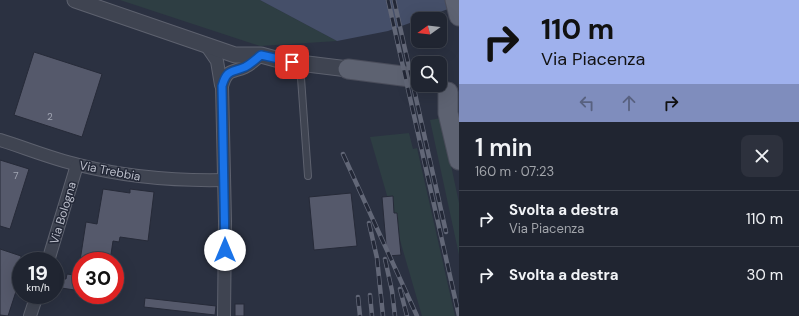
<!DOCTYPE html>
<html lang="it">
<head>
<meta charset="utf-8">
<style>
	:root { --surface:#202531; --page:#2d313d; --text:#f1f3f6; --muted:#a2a5ab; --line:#3d424d }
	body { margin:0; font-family:"DM Sans",sans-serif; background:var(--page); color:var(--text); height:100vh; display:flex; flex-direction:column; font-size:15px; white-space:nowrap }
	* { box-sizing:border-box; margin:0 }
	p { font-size:13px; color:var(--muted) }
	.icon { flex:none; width:22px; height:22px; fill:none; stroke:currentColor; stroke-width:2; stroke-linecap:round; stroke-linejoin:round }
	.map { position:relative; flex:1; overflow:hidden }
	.panel { display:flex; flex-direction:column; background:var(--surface); width:340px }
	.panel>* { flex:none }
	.banner { background:#9fb1ed; color:#111; overflow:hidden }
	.needle { width:26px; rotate:255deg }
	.controls { position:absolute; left:411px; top:12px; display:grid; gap:8px }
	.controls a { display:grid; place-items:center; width:36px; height:36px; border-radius:8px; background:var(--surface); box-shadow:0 4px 16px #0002,0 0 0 1px var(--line); font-size:20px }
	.speed { position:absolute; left:12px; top:252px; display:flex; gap:8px; font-size:20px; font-weight:700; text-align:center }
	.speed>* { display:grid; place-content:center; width:52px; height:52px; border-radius:50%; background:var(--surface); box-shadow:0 4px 16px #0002,0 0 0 1px var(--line); line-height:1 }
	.speed small { font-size:10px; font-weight:400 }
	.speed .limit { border:6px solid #d22; background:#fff; color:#111 }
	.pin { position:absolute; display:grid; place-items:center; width:34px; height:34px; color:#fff; margin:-17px; border-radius:8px; box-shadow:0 2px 6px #0006 }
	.me { position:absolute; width:44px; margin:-22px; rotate:0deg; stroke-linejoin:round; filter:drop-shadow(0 0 3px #0008) }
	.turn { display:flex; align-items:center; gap:14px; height:84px; padding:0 16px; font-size:18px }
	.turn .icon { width:52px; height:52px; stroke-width:2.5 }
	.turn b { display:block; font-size:28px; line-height:34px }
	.lanes { display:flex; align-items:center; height:38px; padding:0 16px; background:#0003; justify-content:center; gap:20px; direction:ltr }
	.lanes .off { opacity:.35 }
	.round { display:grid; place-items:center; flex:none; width:42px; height:42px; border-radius:8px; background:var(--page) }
	.head { display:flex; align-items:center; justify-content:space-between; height:68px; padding:0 16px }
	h1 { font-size:24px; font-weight:600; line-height:30px }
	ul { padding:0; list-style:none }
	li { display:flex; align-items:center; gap:12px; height:56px; padding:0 16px; border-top:1px solid var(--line) }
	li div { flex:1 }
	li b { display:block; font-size:15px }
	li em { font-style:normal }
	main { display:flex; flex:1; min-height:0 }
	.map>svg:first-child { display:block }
	.green { fill:#2e3e43 }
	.water { fill:#454f69 }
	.building { fill:#55596b; stroke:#262a38 }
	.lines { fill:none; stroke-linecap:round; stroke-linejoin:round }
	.service-casing { stroke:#5d616e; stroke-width:8 }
	.minor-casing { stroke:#5d616e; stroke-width:14 }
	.tertiary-casing { stroke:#5d616e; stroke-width:17 }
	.primary-casing { stroke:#494c5a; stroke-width:21 }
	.service { stroke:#3f4451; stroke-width:6 }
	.minor { stroke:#3f4451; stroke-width:12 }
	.tertiary { stroke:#3f4451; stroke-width:15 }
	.primary { stroke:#5d6271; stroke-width:19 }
	.rail-casing { stroke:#626777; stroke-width:4.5 }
	.rail { stroke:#232837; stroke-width:3; stroke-dasharray:9; stroke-linecap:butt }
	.route-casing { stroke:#114b97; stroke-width:10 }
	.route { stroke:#1a73e8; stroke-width:7 }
	.labels { text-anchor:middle; stroke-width:3; stroke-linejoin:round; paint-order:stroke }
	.number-label { font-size:10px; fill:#a2a6b3 }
	.street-label { font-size:12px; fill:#bcbfcb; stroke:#232837 }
</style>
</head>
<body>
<main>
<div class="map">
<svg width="459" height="316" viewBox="0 0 459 316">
	<rect width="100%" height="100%" fill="#2b3141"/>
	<g class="green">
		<polygon points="120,0 260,0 337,41 260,46"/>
		<polygon points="441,118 459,203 459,255 430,120"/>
		<polygon points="409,133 413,149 417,148 455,316 422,316 370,137"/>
	</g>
	<polygon class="water" points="260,0 459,0 459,5 388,31 337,41"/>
	<g class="building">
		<polygon points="34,52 102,74 82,137 14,115"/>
		<polygon points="0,160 29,169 10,229 0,226"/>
		<polygon points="103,189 130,193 130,189 154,192 148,241 120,237 119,242 113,241 110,261 80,261 86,222 97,224"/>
		<polygon points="351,193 357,246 314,250 309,197"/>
		<polygon points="393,196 394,213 397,213 401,255 387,256 382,197"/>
		<polygon points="0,249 21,256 21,276 8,316 0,315"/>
		<polygon points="67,274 81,276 81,291 55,287 55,278 66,279"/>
		<polygon points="145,298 216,306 215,315 144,307"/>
		<rect x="235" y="304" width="9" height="12"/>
	</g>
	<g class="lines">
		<g class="service-casing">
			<polyline id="service" points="300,64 308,176"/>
		</g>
		<g class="minor-casing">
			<g id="minor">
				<polyline points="206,45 217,61 221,85"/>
				<path d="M0,140C26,148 52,159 79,165C126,177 175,181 224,180"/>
				<polyline points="48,261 77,165"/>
				<polyline points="30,316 37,295"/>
				<path d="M224,316L225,221L222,86C227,69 231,73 245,67C251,64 256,59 261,55"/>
			</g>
		</g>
		<g class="tertiary-casing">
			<polyline id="tertiary" points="75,0 235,55 261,55 283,61 348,69"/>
		</g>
		<g class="primary-casing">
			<g id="primary">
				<polyline points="455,0 459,16"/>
				<polyline points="348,69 418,78"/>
				<polyline points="448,92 448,113 459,160"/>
			</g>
		</g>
		<use href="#service" class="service"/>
		<use href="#minor" class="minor"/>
		<use href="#tertiary" class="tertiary"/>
		<use href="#primary" class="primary"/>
		<g class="rail-casing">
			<g id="rail">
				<polyline points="388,0 459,316"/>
				<polyline points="394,0 446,232"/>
				<polyline points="343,154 417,316"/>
				<polyline points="369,223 377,258 383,316"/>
				<polyline points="385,259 392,291 395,316"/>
				<polyline points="400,289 407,316"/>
				<polyline points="370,295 372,316"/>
				<polyline points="358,297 360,316"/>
			</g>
		</g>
		<use href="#rail" class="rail"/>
	</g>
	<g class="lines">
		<g class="route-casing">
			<path id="route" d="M225,250L222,86C227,69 231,73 245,67C251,64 256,59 261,55L292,62"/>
		</g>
		<use href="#route" class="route"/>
	</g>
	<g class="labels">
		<g class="number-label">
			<text x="50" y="120">2</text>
			<text x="16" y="179">7</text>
		</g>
		<g class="street-label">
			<text transform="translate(110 171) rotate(11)" y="4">Via Trebbia</text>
			<text transform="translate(63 213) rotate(-73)" y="4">Via Bologna</text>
		</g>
	</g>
</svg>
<div class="controls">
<a><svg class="needle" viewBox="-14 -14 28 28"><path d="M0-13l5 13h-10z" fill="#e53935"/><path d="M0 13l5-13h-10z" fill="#a2a5ab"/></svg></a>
<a><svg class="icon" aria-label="search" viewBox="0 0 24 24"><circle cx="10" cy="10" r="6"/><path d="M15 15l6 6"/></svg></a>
</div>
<div class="speed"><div>19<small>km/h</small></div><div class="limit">30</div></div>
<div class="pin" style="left:292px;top:62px;background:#d93025"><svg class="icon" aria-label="arrive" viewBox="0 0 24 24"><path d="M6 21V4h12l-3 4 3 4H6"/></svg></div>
<svg class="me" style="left:225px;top:250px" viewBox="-20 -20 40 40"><circle r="19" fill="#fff"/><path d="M0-13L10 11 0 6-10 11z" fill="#1a73e8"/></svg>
</div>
<section class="panel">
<div class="banner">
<div class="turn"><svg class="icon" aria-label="right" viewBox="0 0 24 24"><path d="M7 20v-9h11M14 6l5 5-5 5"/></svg><div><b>110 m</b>Via Piacenza</div></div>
<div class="lanes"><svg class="icon off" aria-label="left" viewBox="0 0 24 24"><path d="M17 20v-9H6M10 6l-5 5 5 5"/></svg><svg class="icon off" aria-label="ahead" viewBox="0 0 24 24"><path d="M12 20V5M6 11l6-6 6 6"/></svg><svg class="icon" aria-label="right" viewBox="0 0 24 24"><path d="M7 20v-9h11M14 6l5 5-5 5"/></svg></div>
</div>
<div class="head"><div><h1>1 min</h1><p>160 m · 07:23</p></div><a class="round"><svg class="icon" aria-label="close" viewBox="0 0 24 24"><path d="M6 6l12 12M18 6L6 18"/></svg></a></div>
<ul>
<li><svg class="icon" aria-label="right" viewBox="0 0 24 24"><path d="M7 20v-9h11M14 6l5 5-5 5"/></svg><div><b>Svolta a destra</b><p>Via Piacenza</p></div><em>110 m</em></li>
<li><svg class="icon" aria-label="right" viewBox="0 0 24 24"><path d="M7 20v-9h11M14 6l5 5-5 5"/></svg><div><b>Svolta a destra</b></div><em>30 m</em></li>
</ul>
</section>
</main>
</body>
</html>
